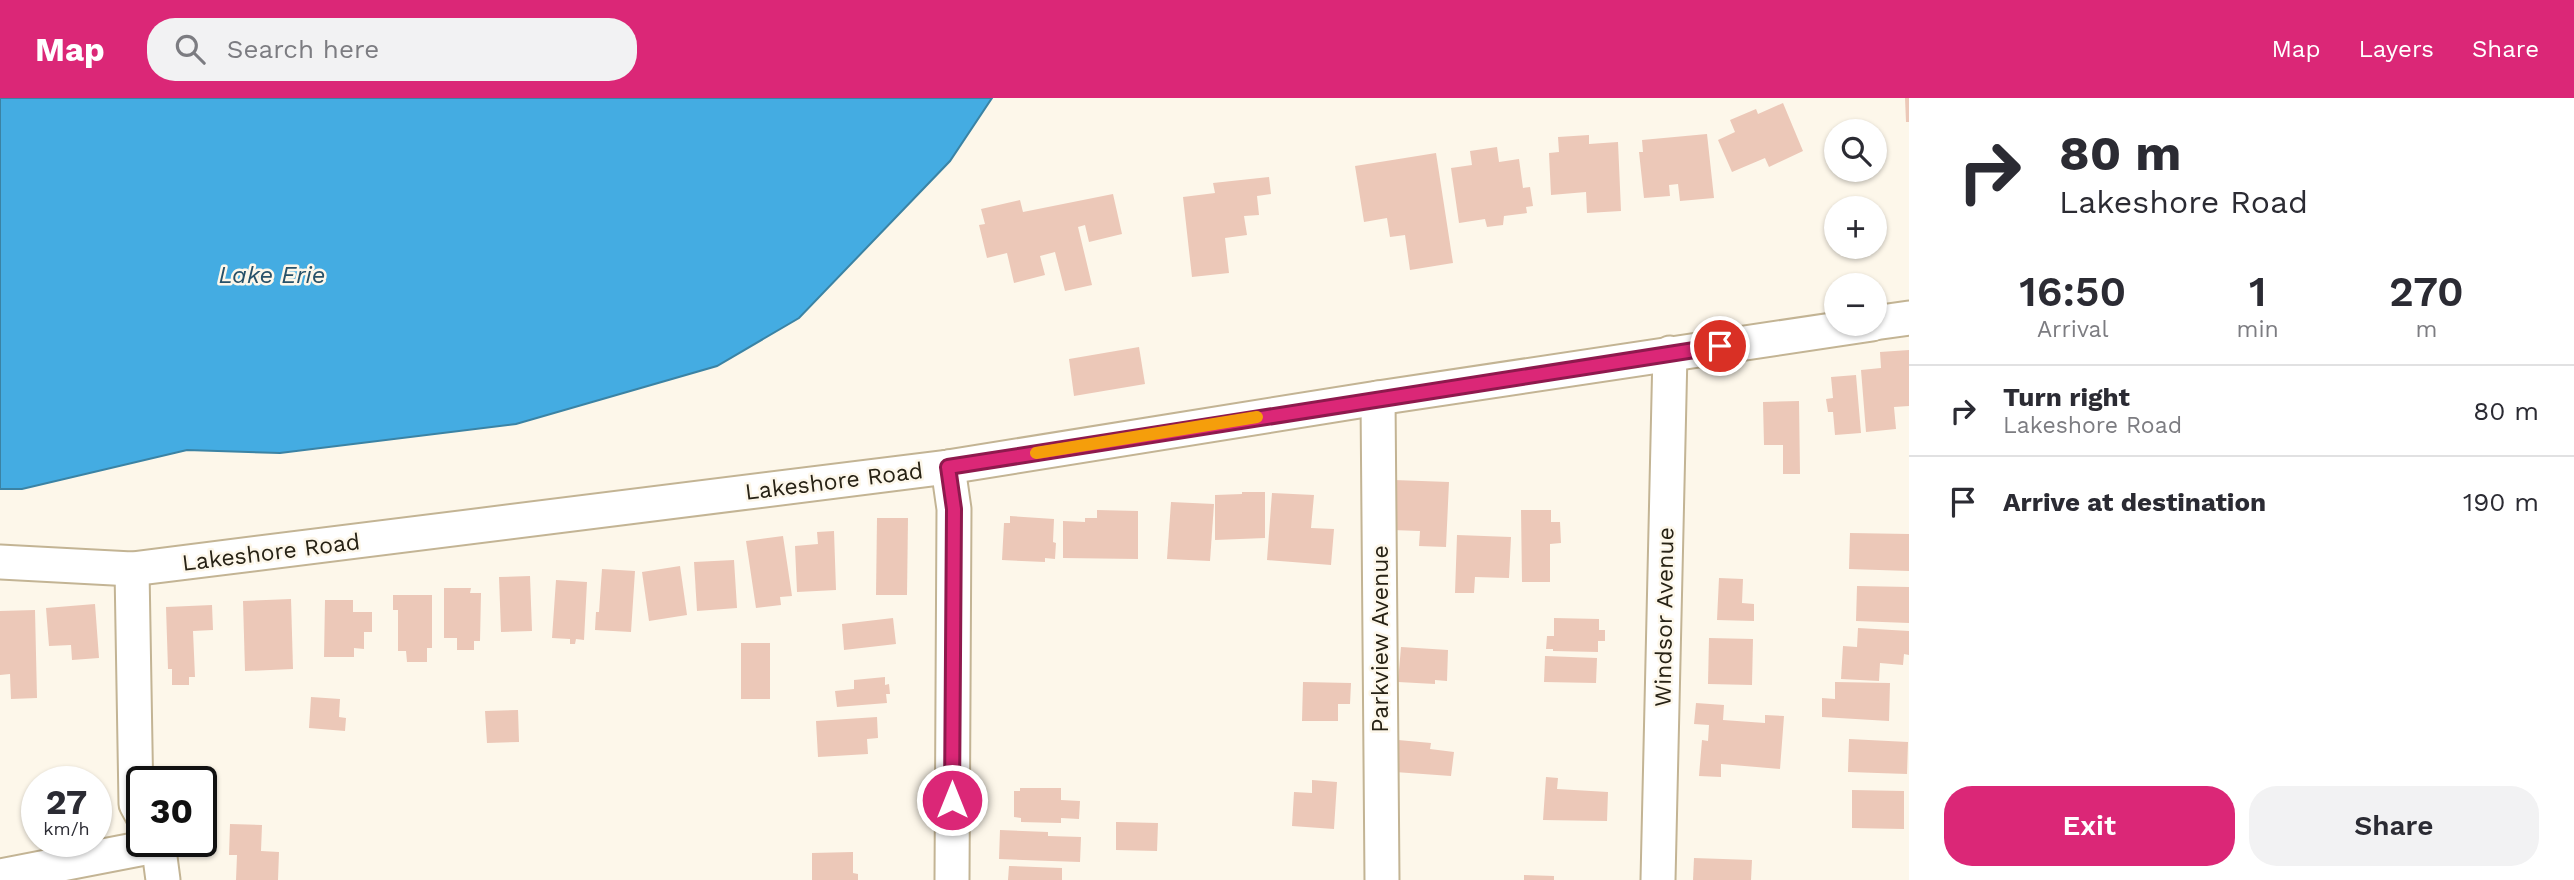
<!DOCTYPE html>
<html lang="en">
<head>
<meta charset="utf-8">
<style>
	:root { --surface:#fff; --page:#f2f2f3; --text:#2b2b33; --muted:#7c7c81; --line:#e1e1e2; --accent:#db2777 }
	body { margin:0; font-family:"Work Sans",sans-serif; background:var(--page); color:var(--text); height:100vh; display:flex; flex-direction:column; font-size:26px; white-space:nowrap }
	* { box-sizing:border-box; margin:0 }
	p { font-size:23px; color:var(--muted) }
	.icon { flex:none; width:38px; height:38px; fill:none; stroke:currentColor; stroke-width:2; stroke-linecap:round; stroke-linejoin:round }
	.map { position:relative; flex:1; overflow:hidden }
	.sheet { display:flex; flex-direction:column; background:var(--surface); width:665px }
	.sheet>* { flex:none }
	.banner { background:#fff; color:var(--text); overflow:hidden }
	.controls { position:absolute; left:1824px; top:21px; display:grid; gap:14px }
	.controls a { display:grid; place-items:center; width:63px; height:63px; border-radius:50%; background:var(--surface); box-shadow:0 2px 5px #0004; font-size:35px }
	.speed { position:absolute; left:21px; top:668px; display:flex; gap:14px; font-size:35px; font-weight:700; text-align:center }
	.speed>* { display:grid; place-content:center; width:91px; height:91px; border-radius:50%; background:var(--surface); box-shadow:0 2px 5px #0004; line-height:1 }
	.speed small { font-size:18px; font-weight:400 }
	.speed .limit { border:4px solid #111; border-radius:10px; background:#fff; color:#111 }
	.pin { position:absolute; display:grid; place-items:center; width:60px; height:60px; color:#fff; margin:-30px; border:4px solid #fff; border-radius:50%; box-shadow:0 2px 7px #0007 }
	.me { position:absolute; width:77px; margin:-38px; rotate:0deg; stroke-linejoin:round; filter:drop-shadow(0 0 5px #0008) }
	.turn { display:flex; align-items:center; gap:24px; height:147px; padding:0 35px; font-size:32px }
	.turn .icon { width:91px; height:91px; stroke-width:2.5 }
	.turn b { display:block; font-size:49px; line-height:60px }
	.eta { display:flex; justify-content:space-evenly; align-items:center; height:119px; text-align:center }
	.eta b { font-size:42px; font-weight:600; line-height:49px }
	.action { display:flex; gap:14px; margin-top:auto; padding:14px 35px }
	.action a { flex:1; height:80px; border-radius:28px; background:var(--accent); color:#fff; font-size:28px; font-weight:600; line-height:80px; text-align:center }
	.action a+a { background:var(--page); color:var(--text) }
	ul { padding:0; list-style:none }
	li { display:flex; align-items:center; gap:21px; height:91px; padding:0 35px; border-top:2px solid var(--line) }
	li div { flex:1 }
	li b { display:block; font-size:26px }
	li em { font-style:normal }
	header { display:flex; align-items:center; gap:42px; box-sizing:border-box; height:98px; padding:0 35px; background:var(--accent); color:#fff }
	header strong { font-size:33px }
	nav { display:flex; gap:38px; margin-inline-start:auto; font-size:24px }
	.search { width:490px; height:63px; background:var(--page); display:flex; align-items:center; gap:18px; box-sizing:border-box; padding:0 24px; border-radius:28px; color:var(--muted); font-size:26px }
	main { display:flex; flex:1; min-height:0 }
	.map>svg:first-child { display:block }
	.water { fill:#44ace2; stroke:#3b83a4; stroke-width:2 }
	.building { fill:#ecc8b8 }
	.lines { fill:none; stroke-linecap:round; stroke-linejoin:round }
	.street-casing { stroke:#c3b494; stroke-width:37 }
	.street { stroke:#fff; stroke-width:33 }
	.route-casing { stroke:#8e194d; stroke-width:18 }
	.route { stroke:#db2777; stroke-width:12 }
	.slow { stroke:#f59e0b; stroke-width:12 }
	.labels { text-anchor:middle; stroke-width:5; stroke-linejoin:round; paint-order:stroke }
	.street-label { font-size:23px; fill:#272215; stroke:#fdf7ea }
	.water-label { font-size:24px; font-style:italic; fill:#275169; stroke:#fdf7ea }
</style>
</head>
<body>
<header>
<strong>Map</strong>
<div class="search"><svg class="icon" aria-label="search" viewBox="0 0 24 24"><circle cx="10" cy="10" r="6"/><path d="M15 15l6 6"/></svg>Search here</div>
<nav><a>Map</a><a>Layers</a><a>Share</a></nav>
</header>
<main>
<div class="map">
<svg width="1909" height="782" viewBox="0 0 1909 782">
	<rect width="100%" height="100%" fill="#fdf7ea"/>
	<polygon class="water" points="0,0 992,0 950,63 799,220 717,268 516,326 280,355 187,352 22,391 0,391"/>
	<g class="building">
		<polygon points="1905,0 1909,0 1909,24 1906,24"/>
		<polygon points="1783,5 1803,53 1769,69 1765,60 1732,74 1718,42 1735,34 1730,22 1756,11 1758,16"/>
		<polygon points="1707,36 1714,100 1680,103 1678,86 1669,87 1670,98 1644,100 1639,54 1643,54 1642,42"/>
		<polygon points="1589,37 1589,46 1618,44 1621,113 1587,115 1586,94 1551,97 1549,55 1559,54 1558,39"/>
		<polygon points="1497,49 1499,64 1519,61 1523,90 1530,89 1533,108 1526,109 1527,115 1504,118 1503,127 1487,129 1485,121 1459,125 1451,70 1472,67 1470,53"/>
		<polygon points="1436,55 1453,165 1410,172 1405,137 1390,139 1387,120 1364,124 1355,68"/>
		<polygon points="1269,79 1271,96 1257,98 1259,117 1244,118 1247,137 1225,140 1229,175 1192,179 1183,99 1215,95 1213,85"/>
		<polygon points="1113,96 1122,136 1089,144 1085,127 1078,129 1092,187 1065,193 1055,154 1040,158 1045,177 1014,185 1007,155 987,160 979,127 985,126 981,111 1020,102 1023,114"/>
		<polygon points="1139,249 1145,286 1074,298 1069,261"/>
		<polygon points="1909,252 1909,308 1894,309 1896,331 1866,334 1861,272 1881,270 1880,254"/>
		<polygon points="1856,277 1861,335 1835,337 1833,314 1828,314 1826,301 1833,300 1831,279"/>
		<polygon points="1799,303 1800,376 1783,376 1783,347 1764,347 1763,304"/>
		<polygon points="1394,382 1449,384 1446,449 1419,448 1420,433 1392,432"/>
		<polygon points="1242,394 1265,394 1265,440 1215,442 1215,397 1242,396"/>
		<polygon points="1272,395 1314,397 1311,430 1334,431 1331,467 1267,462"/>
		<polygon points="1171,404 1214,406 1210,463 1167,461"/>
		<polygon points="1097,412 1138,413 1138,461 1063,460 1063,423 1085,424 1085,420 1097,420"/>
		<polygon points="1521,412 1551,412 1551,424 1560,424 1561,445 1550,446 1550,484 1522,484"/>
		<polygon points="1010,418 1054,421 1053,444 1056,445 1055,461 1045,460 1045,464 1002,462 1004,425 1010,425"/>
		<polygon points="877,420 908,420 907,497 876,497"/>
		<polygon points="834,433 836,492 797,494 795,448 818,446 817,434"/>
		<polygon points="1850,435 1909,436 1909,473 1849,471"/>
		<polygon points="1457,437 1511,439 1509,480 1475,479 1474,495 1455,495"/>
		<polygon points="783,438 792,498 780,499 781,507 756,510 746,443"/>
		<polygon points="734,462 737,510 697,513 694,464"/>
		<polygon points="680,468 687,517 649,523 642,474"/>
		<polygon points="602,471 635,473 631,534 595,532 596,514 599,514"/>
		<polygon points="530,478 532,533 501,534 499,479"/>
		<polygon points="1719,480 1743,481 1742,505 1754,506 1754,523 1717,522"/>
		<polygon points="556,482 587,484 584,542 576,541 575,546 570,546 570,541 552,540"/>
		<polygon points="1857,488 1909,489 1909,525 1856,523"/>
		<polygon points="444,490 471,490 470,495 481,495 480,543 474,543 474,552 457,552 457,540 444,540"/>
		<polygon points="393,497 432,497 432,550 427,550 427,564 407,564 406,553 398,553 398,512 393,512"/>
		<polygon points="291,501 293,571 245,573 243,503"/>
		<polygon points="325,502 353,502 353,514 372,514 372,534 364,534 364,551 354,550 354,559 324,559"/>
		<polygon points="95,506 99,560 72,562 71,547 49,548 46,510"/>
		<polygon points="212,507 213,532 193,533 195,579 189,579 189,587 172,587 172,571 168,571 166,509"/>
		<polygon points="35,512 37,600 11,601 10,576 0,577 0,513"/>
		<polygon points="893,520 896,546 844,552 842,526"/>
		<polygon points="1554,520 1599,521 1599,532 1605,532 1605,543 1598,543 1598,554 1553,553 1553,551 1546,551 1547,538 1554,538"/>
		<polygon points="1858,530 1909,533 1909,557 1904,556 1903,567 1880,565 1879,583 1841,581 1843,548 1857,549"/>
		<polygon points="1709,540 1753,541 1752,587 1708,586"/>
		<rect x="741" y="545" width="29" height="56"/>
		<polygon points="1401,549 1448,552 1447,583 1435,582 1435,586 1398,584"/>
		<polygon points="1545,558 1597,560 1596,585 1544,584"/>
		<polygon points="885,579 885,587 889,586 890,596 886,596 887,605 837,609 835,593 854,591 854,582"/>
		<polygon points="1303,584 1351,585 1350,606 1338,606 1338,623 1302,623"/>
		<polygon points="1835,584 1890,585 1889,623 1822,619 1822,600 1835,601"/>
		<polygon points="311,599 340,601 339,619 346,620 345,633 309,630"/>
		<polygon points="1696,605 1724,607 1723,622 1765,625 1765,617 1784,618 1780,671 1721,666 1721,679 1699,678 1702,642 1708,643 1709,627 1694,626"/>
		<polygon points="518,612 519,644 487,645 485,613"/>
		<polygon points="877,619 878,640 867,641 868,656 818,659 816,623"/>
		<polygon points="1849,641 1908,644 1907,676 1848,674"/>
		<polygon points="1398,642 1431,645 1430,651 1454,654 1451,678 1395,674"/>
		<polygon points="1546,679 1558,680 1557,691 1608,694 1607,723 1543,722"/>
		<polygon points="87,680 87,684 56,684 56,682"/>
		<polygon points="1312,682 1337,684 1334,731 1292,728 1294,694 1312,695"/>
		<polygon points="1020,690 1061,690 1061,702 1080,703 1079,721 1061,720 1061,725 1021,724 1021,720 1014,719 1014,693 1020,693"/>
		<polygon points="1852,692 1904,693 1904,731 1852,730"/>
		<polygon points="1116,724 1158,725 1157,753 1116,752"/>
		<polygon points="230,726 262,727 261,753 279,754 278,782 236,782 237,757 229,757"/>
		<polygon points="1000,732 1048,734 1048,738 1081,739 1080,764 999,761"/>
		<polygon points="853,754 853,775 858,776 858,782 812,782 812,755"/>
		<polygon points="1694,760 1752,762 1751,782 1693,782"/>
		<polygon points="1009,768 1062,770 1062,782 1008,782"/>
		<polygon points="1524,777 1554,778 1554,782 1524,782"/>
	</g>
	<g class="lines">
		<g class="street-casing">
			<g id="street">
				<polyline points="1874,225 1909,220"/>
				<polyline points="1378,300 1382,782"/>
				<polyline points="948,369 954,411 952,782"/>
				<polyline points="0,464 132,471 948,369 1378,300 1872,226"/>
				<polyline points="132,471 136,706 142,717"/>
				<polyline points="158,744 163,782"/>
				<polyline points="0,778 160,747"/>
				<polyline points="1658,782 1670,255"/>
			</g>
		</g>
		<use href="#street" class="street"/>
	</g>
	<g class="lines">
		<g class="route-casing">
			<polyline id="route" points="952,702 954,411 948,369 1720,248"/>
		</g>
		<use href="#route" class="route"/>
		<polyline class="slow" points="1036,355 1257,319"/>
	</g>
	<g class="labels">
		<g class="street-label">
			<text transform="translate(834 383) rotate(-7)" y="8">Lakeshore Road</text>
			<text transform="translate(271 454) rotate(-7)" y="8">Lakeshore Road</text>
			<text transform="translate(1664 519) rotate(-89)" y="8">Windsor Avenue</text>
			<text transform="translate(1380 541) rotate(-90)" y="8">Parkview Avenue</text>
		</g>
		<g class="water-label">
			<text x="272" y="185">Lake Erie</text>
		</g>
	</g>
</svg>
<div class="controls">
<a><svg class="icon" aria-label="search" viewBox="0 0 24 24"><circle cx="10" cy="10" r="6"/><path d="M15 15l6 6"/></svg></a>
<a>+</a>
<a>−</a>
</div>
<div class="speed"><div>27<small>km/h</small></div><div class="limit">30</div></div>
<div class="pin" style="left:1720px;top:248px;background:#d93025"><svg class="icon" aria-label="arrive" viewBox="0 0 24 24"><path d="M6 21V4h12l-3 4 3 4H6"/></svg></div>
<svg class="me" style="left:952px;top:702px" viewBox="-20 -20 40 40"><circle r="17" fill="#db2777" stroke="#fff" stroke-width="3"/><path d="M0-11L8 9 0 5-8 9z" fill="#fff"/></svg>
</div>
<section class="sheet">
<div class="banner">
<div class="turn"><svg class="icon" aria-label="right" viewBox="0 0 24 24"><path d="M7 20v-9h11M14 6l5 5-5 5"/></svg><div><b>80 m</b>Lakeshore Road</div></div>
</div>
<div class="eta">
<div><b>16:50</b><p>Arrival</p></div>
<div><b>1</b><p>min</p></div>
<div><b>270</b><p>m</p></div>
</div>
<ul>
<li><svg class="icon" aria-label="right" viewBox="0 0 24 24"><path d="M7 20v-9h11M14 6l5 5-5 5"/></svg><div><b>Turn right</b><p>Lakeshore Road</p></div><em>80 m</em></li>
<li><svg class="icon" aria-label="arrive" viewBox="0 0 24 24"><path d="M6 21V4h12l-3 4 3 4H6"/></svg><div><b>Arrive at destination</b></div><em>190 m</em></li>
</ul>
<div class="action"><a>Exit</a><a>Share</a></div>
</section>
</main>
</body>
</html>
